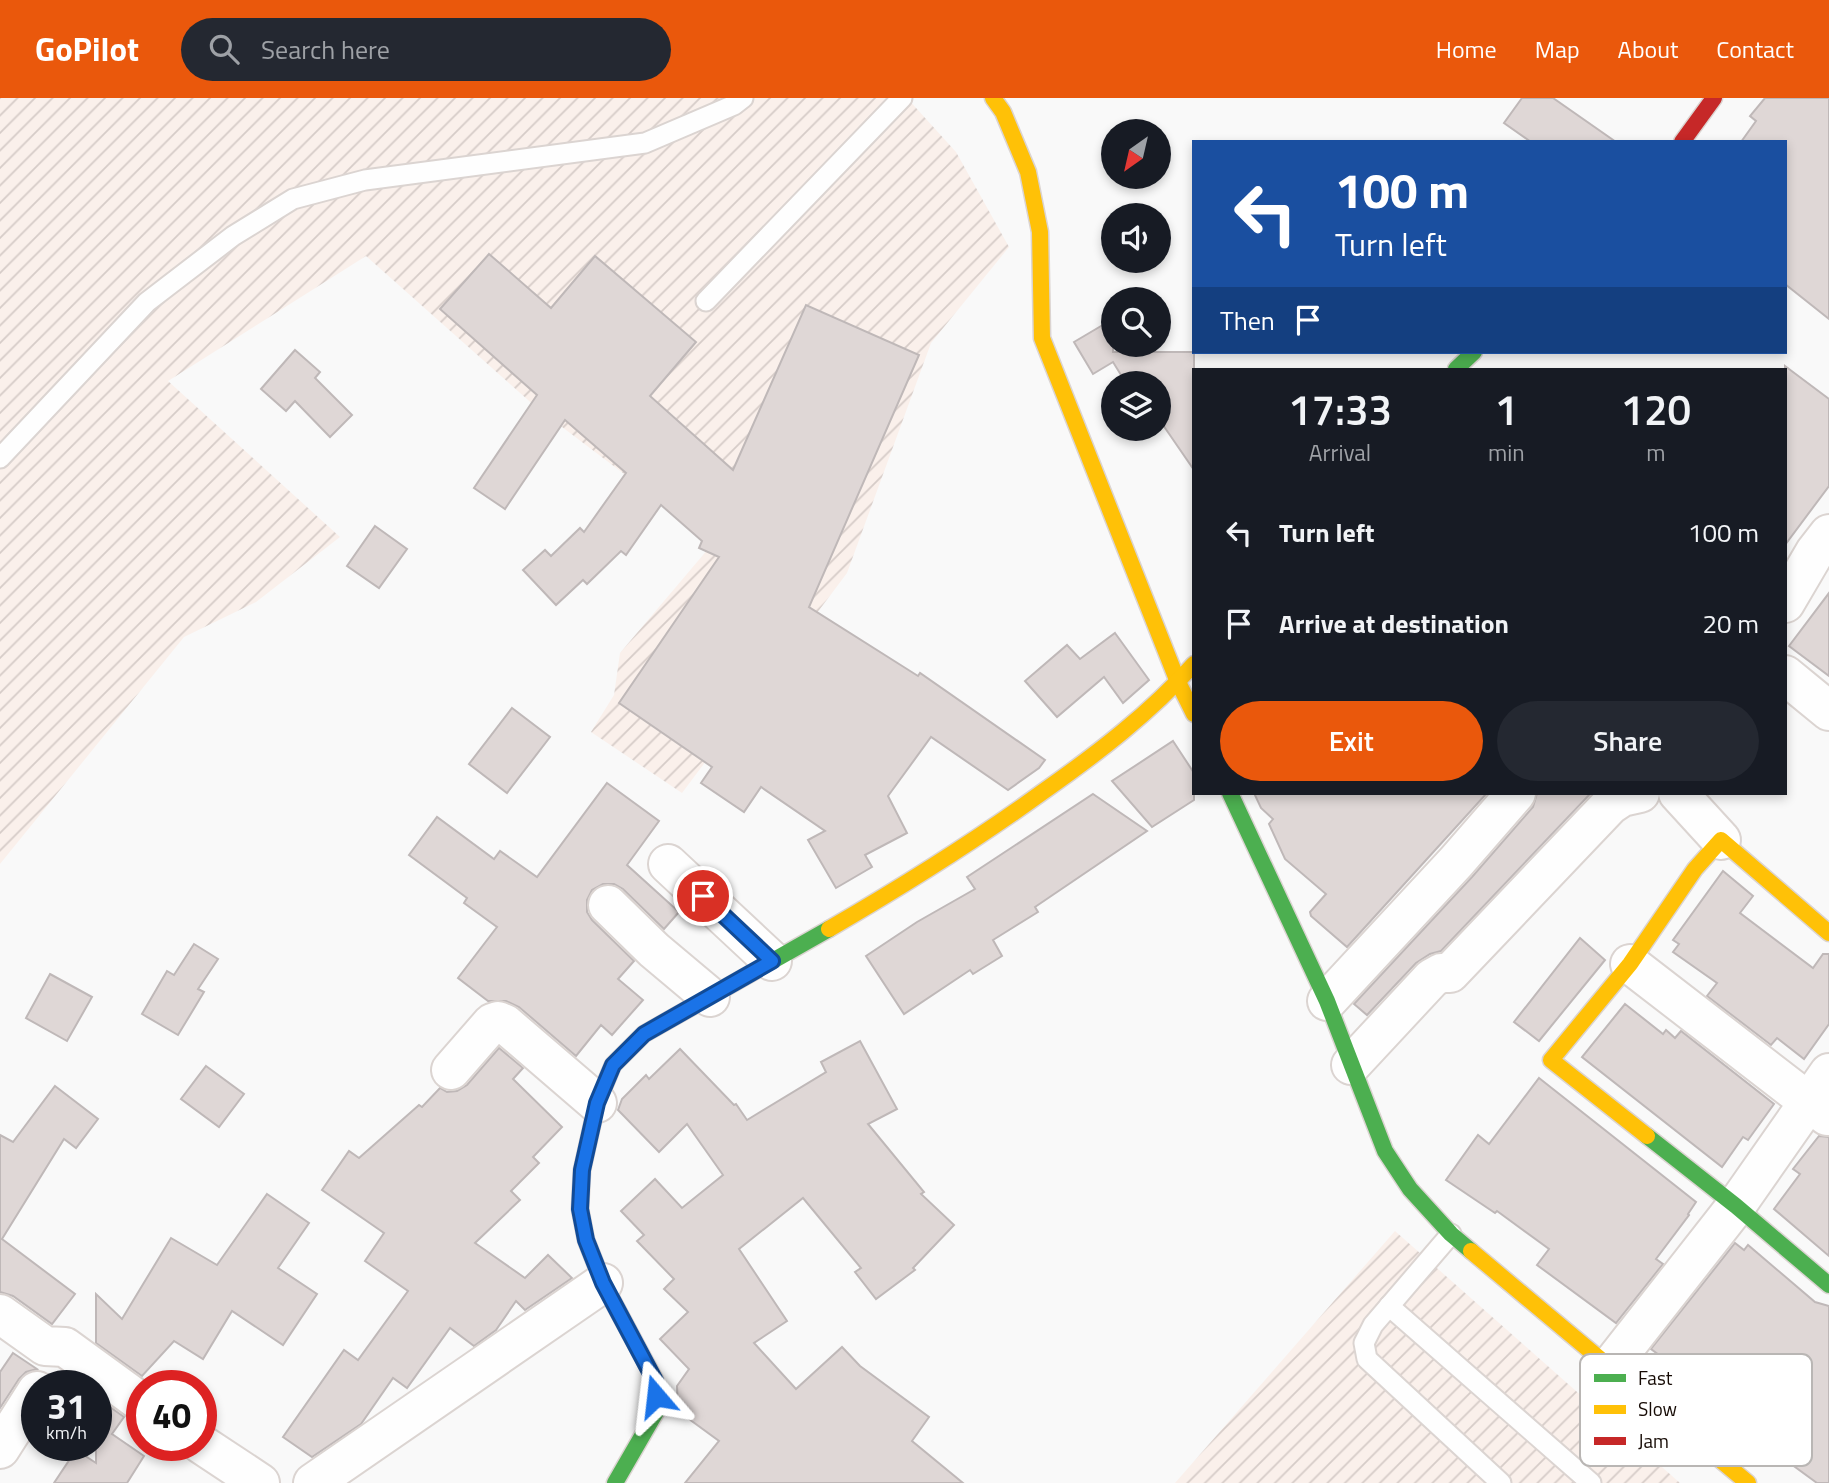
<!DOCTYPE html>
<html lang="en">
<head>
<meta charset="utf-8">
<style>
	:root { --surface:#171b24; --page:#242831; --text:#f1f3f6; --muted:#9ea1a6; --accent:#ea580c }
	body { margin:0; font-family:"Titillium Web",sans-serif; background:var(--page); color:var(--text); height:100vh; display:flex; flex-direction:column; font-size:26px; white-space:nowrap }
	* { box-sizing:border-box; margin:0 }
	p { font-size:23px; color:var(--muted) }
	.icon { flex:none; width:38px; height:38px; fill:none; stroke:currentColor; stroke-width:2; stroke-linecap:round; stroke-linejoin:round }
	.map { position:relative; flex:1; overflow:hidden }
	.panel { position:absolute; left:1192px; top:270px; width:595px; height:427px; display:flex; flex-direction:column; background:var(--surface); border-radius:0px; box-shadow:0 4px 10px #0003 }
	.panel>* { flex:none }
	.banner { position:absolute; left:1192px; top:42px; width:595px; height:214px; border-radius:0px; box-shadow:0 4px 10px #0003; background:#1a4fa0; color:#fff; overflow:hidden }
	.needle { width:46px; rotate:214deg }
	.fabs { position:absolute; left:1101px; top:21px; display:grid; gap:14px }
	.fabs a { display:grid; place-items:center; width:70px; height:70px; border-radius:50%; background:var(--surface); box-shadow:0 4px 10px #0003; font-size:35px }
	.speed { position:absolute; left:21px; top:1272px; display:flex; gap:14px; font-size:35px; font-weight:700; text-align:center }
	.speed>* { display:grid; place-content:center; width:91px; height:91px; border-radius:50%; background:var(--surface); box-shadow:0 4px 10px #0003; line-height:1 }
	.speed small { font-size:18px; font-weight:400 }
	.speed .limit { border:10px solid #d22; background:#fff; color:#111 }
	.pin { position:absolute; display:grid; place-items:center; width:60px; height:60px; color:#fff; margin:-30px; border:4px solid #fff; border-radius:50%; box-shadow:0 2px 7px #0007 }
	.me { position:absolute; width:77px; margin:-38px; rotate:343deg; stroke-linejoin:round; filter:drop-shadow(0 0 5px #0008) }
	.turn { display:flex; align-items:center; gap:24px; height:147px; padding:0 28px; font-size:32px }
	.turn .icon { width:91px; height:91px; stroke-width:2.5 }
	.turn b { display:block; font-size:49px; line-height:60px }
	.then { display:flex; align-items:center; height:66px; padding:0 28px; background:#0003; gap:14px; font-size:26px }
	.eta { display:flex; justify-content:space-evenly; align-items:center; height:119px; text-align:center }
	.eta b { font-size:42px; font-weight:600; line-height:49px }
	.primary-button { display:flex; gap:14px; margin-top:auto; padding:14px 28px }
	.primary-button a { flex:1; height:80px; border-radius:42px; background:var(--accent); color:#fff; font-size:28px; font-weight:600; line-height:80px; text-align:center }
	.primary-button a+a { background:var(--page); color:var(--text) }
	ul { padding:0; list-style:none }
	li { display:flex; align-items:center; gap:21px; height:91px; padding:0 28px }
	li div { flex:1 }
	li b { display:block; font-size:26px }
	li em { font-style:normal }
	header { display:flex; align-items:center; gap:42px; box-sizing:border-box; height:98px; padding:0 35px; background:var(--accent); color:#fff }
	header strong { font-size:33px }
	nav { display:flex; gap:38px; margin-inline-start:auto; font-size:24px }
	.search { width:490px; height:63px; background:var(--page); display:flex; align-items:center; gap:18px; box-sizing:border-box; padding:0 24px; border-radius:38px; color:var(--muted); font-size:26px }
	.map>svg:first-child { display:block }
	.industrial { fill:url(#industrial-furrows) }
	.building { fill:#dfd7d6; stroke:#bfb8b8; stroke-width:2 }
	.lines { fill:none; stroke-linecap:round; stroke-linejoin:round }
	.lane-casing { stroke:#dbd4d1; stroke-width:23 }
	.street-casing { stroke:#dbd4d1; stroke-width:42 }
	.fast-casing { stroke:#dbd4d1; stroke-width:19 }
	.slow-casing { stroke:#dbd4d1; stroke-width:19 }
	.jam-casing { stroke:#dbd4d1; stroke-width:19 }
	.lane { stroke:#fefefe; stroke-width:19 }
	.street { stroke:#fefefe; stroke-width:38 }
	.fast { stroke:#4caf50; stroke-width:16 }
	.slow { stroke:#ffc107; stroke-width:16 }
	.jam { stroke:#c62828; stroke-width:16 }
	.route-casing { stroke:#114b97; stroke-width:18 }
	.route { stroke:#1a73e8; stroke-width:12 }
	.key { fill:#fff; stroke:#b9b6b4; stroke-width:2 }
	.key-label { font-size:19px; fill:#160b05 }
</style>
</head>
<body>
<header>
<strong>GoPilot</strong>
<div class="search"><svg class="icon" aria-label="search" viewBox="0 0 24 24"><circle cx="10" cy="10" r="6"/><path d="M15 15l6 6"/></svg>Search here</div>
<nav><a>Home</a><a>Map</a><a>About</a><a>Contact</a></nav>
</header>
<div class="map">
<svg width="1829" height="1385" viewBox="0 0 1829 1385">
	<defs>
		<pattern id="industrial-furrows" width="10" height="10" patternUnits="userSpaceOnUse" patternTransform="scale(1.75)"><rect width="10" height="10" fill="#faf0eb"/><path d="M-1 1l2-2M0 10L10 0M9 11l2-2" fill="none" stroke="#d6ccc8"/></pattern>
	</defs>
	<rect width="100%" height="100%" fill="#f9f9f9"/>
	<g class="industrial">
		<polygon points="0,0 907,0 956,54 1009,149 931,245 847,475 682,695 591,634 614,597 620,555 714,444 537,310 366,158 168,283 340,439 256,504 184,539 0,766"/>
		<polygon points="1395,1133 1680,1385 1175,1385"/>
	</g>
	<g class="building">
		<polygon points="1522,0 1553,0 1616,44 1531,44 1504,25"/>
		<polygon points="1765,0 1829,0 1829,221 1785,186 1785,44 1741,44 1756,23 1750,18"/>
		<polygon points="489,156 551,210 595,158 696,244 650,298 733,372 806,207 919,257 809,509 918,578 920,575 1045,662 1039,670 1008,692 931,639 888,698 907,735 865,757 872,769 836,790 808,742 825,733 761,689 744,714 701,685 712,669 619,605 719,459 699,450 702,443 661,407 626,457 621,453 587,486 583,482 556,507 523,472 545,452 551,458 580,430 584,434 626,375 565,322 505,411 474,390 537,297 440,211"/>
		<polygon points="1113,221 1113,254 1194,254 1194,372 1163,327 1158,330 1158,285 1126,285 1113,264 1093,276 1074,244"/>
		<polygon points="295,252 320,274 315,280 352,317 330,339 295,303 286,313 261,291"/>
		<polygon points="1785,268 1829,301 1829,388 1785,447"/>
		<polygon points="375,428 407,451 379,490 347,468"/>
		<polygon points="1829,495 1829,578 1789,548"/>
		<polygon points="1115,535 1149,582 1123,605 1104,579 1057,619 1025,583 1067,547 1080,561"/>
		<polygon points="512,610 550,639 507,695 469,666"/>
		<polygon points="1173,643 1194,675 1194,702 1152,729 1112,683"/>
		<polygon points="607,685 659,723 627,767 679,814 664,831 623,791 614,786 603,786 592,792 587,802 587,814 592,822 634,863 618,881 643,902 612,937 601,927 576,958 519,909 506,903 488,903 458,880 497,829 464,805 467,800 409,757 437,719 494,761 500,753 537,779"/>
		<polygon points="1254,695 1487,695 1347,849 1311,818 1310,814 1326,796 1285,761 1269,726 1273,721 1261,710"/>
		<polygon points="1537,695 1591,695 1441,853 1430,856 1416,865 1367,917 1354,906 1472,779 1533,709"/>
		<polygon points="1093,696 1147,733 1035,809 1038,814 993,842 1002,858 973,876 970,872 904,916 866,858 917,824 975,791 967,779"/>
		<polygon points="1723,773 1753,798 1740,815 1813,870 1823,856 1829,856 1829,926 1804,961 1777,940 1771,947 1707,898 1717,885 1673,854 1679,846 1673,842"/>
		<polygon points="1580,840 1605,862 1539,943 1514,924"/>
		<polygon points="194,846 218,861 198,891 204,894 178,937 142,916 167,873 174,877"/>
		<polygon points="50,876 92,899 67,943 26,920"/>
		<polygon points="1625,906 1663,936 1666,932 1675,940 1681,933 1774,1006 1748,1042 1743,1039 1722,1069 1582,959"/>
		<polygon points="860,943 897,1011 868,1026 924,1094 921,1096 954,1127 913,1170 915,1172 876,1201 855,1174 861,1170 803,1100 739,1151 787,1223 754,1245 796,1291 842,1249 860,1268 929,1319 912,1343 963,1385 685,1385 719,1343 678,1313 677,1288 689,1271 660,1241 688,1214 664,1191 674,1181 637,1143 644,1137 621,1113 655,1081 682,1110 723,1077 687,1026 659,1054 618,1012 622,1001 646,977 649,981 680,951 734,1007 736,1006 747,1022 826,974 821,964"/>
		<polygon points="499,950 523,970 513,981 562,1029 533,1059 539,1065 511,1093 520,1102 475,1145 525,1180 548,1157 572,1180 525,1212 516,1203 496,1232 474,1248 450,1230 407,1290 393,1280 361,1326 312,1359 283,1339 344,1252 358,1262 408,1193 365,1163 384,1135 322,1092 349,1053 359,1060 419,1007 422,1009 440,990 447,994 457,993 467,987"/>
		<polygon points="206,968 244,996 219,1029 181,1001"/>
		<polygon points="1539,980 1696,1104 1688,1116 1689,1117 1656,1161 1663,1166 1616,1225 1537,1167 1549,1151 1497,1113 1495,1115 1446,1082 1478,1037 1489,1046"/>
		<polygon points="55,988 98,1021 76,1050 64,1041 2,1141 75,1196 52,1226 13,1198 0,1194 0,1037 13,1044"/>
		<polygon points="1819,1038 1829,1039 1829,1158 1774,1111 1800,1076 1793,1071"/>
		<polygon points="267,1096 309,1125 278,1170 317,1196 283,1247 232,1213 203,1261 174,1243 142,1278 96,1245 96,1196 122,1221 171,1140 217,1167"/>
		<polygon points="1735,1145 1744,1152 1748,1147 1815,1204 1829,1208 1829,1385 1817,1385 1735,1325 1737,1322 1702,1296 1705,1291 1651,1251"/>
		<polygon points="13,1255 37,1271 26,1274 19,1281 0,1310 0,1274"/>
		<polygon points="96,1299 124,1319 112,1336 144,1358 127,1385 54,1385 76,1352 96,1365"/>
	</g>
	<g class="lines">
		<g class="lane-casing">
			<g id="lane">
				<polyline points="706,203 902,0"/>
				<polyline points="0,360 147,204 233,138 293,101 365,82 645,45 734,7 743,0"/>
				<polyline points="1451,1136 1373,1227 1364,1245 1367,1261 1501,1385"/>
				<polyline points="1389,1208 1591,1385"/>
			</g>
		</g>
		<g class="street-casing">
			<g id="street">
				<polyline points="1785,505 1815,454 1829,436"/>
				<polyline points="1785,577 1829,613"/>
				<polyline points="1678,695 1721,742"/>
				<polyline points="668,766 772,863"/>
				<polyline points="608,807 654,852 710,899"/>
				<polyline points="1630,866 1827,1018"/>
				<polyline points="1327,903 1456,764 1516,695"/>
				<polyline points="1351,967 1432,880 1441,875 1450,875 1610,707 1622,699 1640,695"/>
				<polyline points="451,972 492,925 498,923 505,926 597,1005"/>
				<polyline points="0,1216 45,1248 65,1249 142,1305"/>
				<polyline points="1609,1270 1736,1108 1829,975"/>
				<polyline points="201,1346 260,1385"/>
				<polyline points="0,1351 37,1293"/>
				<polyline points="313,1385 603,1185"/>
			</g>
		</g>
		<g class="fast-casing">
			<g id="fast">
				<polyline points="1456,271 1474,254"/>
				<polyline points="1230,695 1327,903 1385,1053 1410,1091 1451,1136 1471,1153"/>
				<polyline points="1647,1038 1736,1108 1829,1187"/>
				<polyline points="615,1385 656,1314 655,1282 603,1185 586,1142 580,1111 582,1072 597,1005 613,967 644,936 829,831"/>
			</g>
		</g>
		<g class="slow-casing">
			<g id="slow">
				<polyline points="993,0 1003,14 1028,74 1040,134 1042,240 1178,584 1194,616"/>
				<path d="M829,831C903,788 975,743 1044,693C1098,655 1150,615 1194,566"/>
				<polyline points="1647,1038 1551,962 1630,866 1695,771 1721,742 1829,835"/>
				<polyline points="1471,1153 1748,1385"/>
			</g>
		</g>
		<g class="jam-casing">
			<polyline id="jam" points="1682,44 1714,0"/>
		</g>
		<use href="#lane" class="lane"/>
		<use href="#street" class="street"/>
		<use href="#fast" class="fast"/>
		<use href="#slow" class="slow"/>
		<use href="#jam" class="jam"/>
	</g>
	<g class="lines">
		<g class="route-casing">
			<polyline id="route" points="656,1298 655,1283 603,1185 586,1142 580,1111 582,1072 597,1005 613,967 644,936 772,863 703,798"/>
		</g>
		<use href="#route" class="route"/>
	</g>
	<rect x="1580" y="1256" width="232" height="112" rx="10" class="key"/>
	<rect x="1594" y="1276" width="32" height="8" fill="#4caf50"/>
	<rect x="1594" y="1307" width="32" height="9" fill="#ffc107"/>
	<rect x="1594" y="1339" width="32" height="8" fill="#c62828"/>
	<g class="key-label">
		<text x="1638" y="1287">Fast</text>
		<text x="1638" y="1318">Slow</text>
		<text x="1638" y="1350">Jam</text>
	</g>
</svg>
<div class="fabs">
<a><svg class="needle" viewBox="-14 -14 28 28"><path d="M0-13l5 13h-10z" fill="#e53935"/><path d="M0 13l5-13h-10z" fill="#9ea1a6"/></svg></a>
<a><svg class="icon" aria-label="sound" viewBox="0 0 24 24"><path d="M4 9h4l5-4v14l-5-4H4zM17 9q2 3 0 6"/></svg></a>
<a><svg class="icon" aria-label="search" viewBox="0 0 24 24"><circle cx="10" cy="10" r="6"/><path d="M15 15l6 6"/></svg></a>
<a><svg class="icon" aria-label="layers" viewBox="0 0 24 24"><path d="M12 4l9 5-9 5-9-5zM3 14l9 5 9-5"/></svg></a>
</div>
<div class="speed"><div>31<small>km/h</small></div><div class="limit">40</div></div>
<div class="pin" style="left:703px;top:798px;background:#d93025"><svg class="icon" aria-label="arrive" viewBox="0 0 24 24"><path d="M6 21V4h12l-3 4 3 4H6"/></svg></div>
<svg class="me" style="left:656px;top:1298px" viewBox="-20 -20 40 40"><path d="M0-17L14 15 0 8-14 15z" fill="#1a73e8" stroke="#fff" stroke-width="4"/></svg>
<div class="banner">
<div class="turn"><svg class="icon" aria-label="left" viewBox="0 0 24 24"><path d="M17 20v-9H6M10 6l-5 5 5 5"/></svg><div><b>100 m</b>Turn left</div></div>
<div class="then">Then<svg class="icon" aria-label="arrive" viewBox="0 0 24 24"><path d="M6 21V4h12l-3 4 3 4H6"/></svg></div>
</div>
<section class="panel">
<div class="eta">
<div><b>17:33</b><p>Arrival</p></div>
<div><b>1</b><p>min</p></div>
<div><b>120</b><p>m</p></div>
</div>
<ul>
<li><svg class="icon" aria-label="left" viewBox="0 0 24 24"><path d="M17 20v-9H6M10 6l-5 5 5 5"/></svg><div><b>Turn left</b></div><em>100 m</em></li>
<li><svg class="icon" aria-label="arrive" viewBox="0 0 24 24"><path d="M6 21V4h12l-3 4 3 4H6"/></svg><div><b>Arrive at destination</b></div><em>20 m</em></li>
</ul>
<div class="primary-button"><a>Exit</a><a>Share</a></div>
</section>
</div>
</body>
</html>
